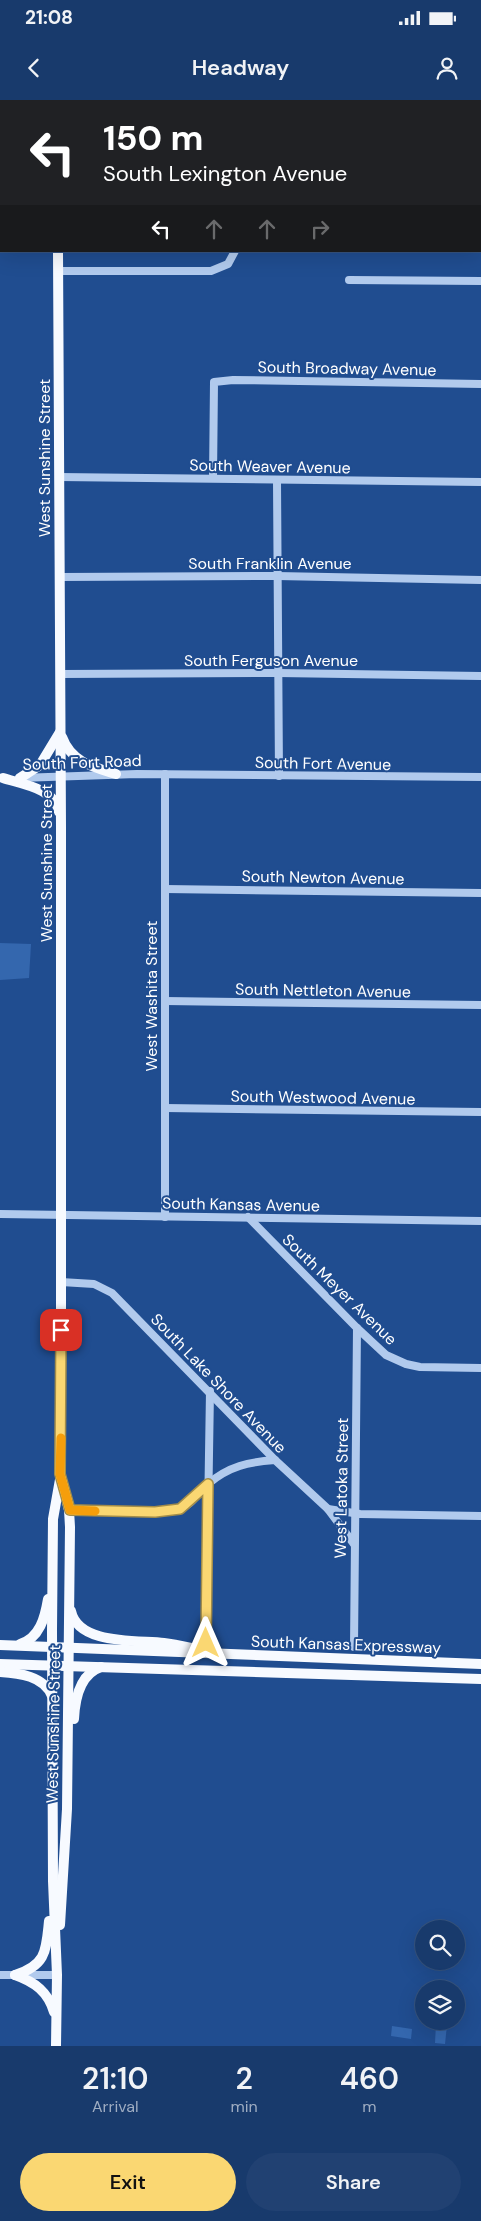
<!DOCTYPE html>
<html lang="en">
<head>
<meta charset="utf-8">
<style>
	:root { --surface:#183a6c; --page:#214172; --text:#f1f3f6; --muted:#9fadc2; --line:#36547f; --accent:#fad772 }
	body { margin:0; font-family:"DM Sans",sans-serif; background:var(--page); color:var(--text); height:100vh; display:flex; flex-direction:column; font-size:19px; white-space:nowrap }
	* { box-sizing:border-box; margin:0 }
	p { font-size:16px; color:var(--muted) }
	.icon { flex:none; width:28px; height:28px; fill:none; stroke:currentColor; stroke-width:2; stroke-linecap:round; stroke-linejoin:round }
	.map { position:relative; height:1946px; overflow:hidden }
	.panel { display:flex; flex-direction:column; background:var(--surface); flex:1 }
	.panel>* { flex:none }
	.guide { position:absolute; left:0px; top:0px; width:481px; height:152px; box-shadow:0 5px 20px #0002,0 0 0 1px var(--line); background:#202124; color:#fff; overflow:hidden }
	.tools { position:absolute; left:415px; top:1820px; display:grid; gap:10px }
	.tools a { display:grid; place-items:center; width:50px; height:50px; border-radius:50%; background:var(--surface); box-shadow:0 5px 20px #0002,0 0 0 1px var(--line); font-size:25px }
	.pin { position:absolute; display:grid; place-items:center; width:42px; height:42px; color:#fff; margin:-21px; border-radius:10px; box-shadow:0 2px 8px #0006 }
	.me { position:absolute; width:55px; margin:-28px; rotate:0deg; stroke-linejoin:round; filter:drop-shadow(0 0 4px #0008) }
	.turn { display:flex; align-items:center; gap:18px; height:105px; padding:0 20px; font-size:22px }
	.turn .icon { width:65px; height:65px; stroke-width:2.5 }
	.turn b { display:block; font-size:35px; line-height:42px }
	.lanes { display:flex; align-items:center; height:48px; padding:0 20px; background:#0003; justify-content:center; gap:25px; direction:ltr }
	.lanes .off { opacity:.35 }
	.eta { display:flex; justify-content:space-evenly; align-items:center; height:85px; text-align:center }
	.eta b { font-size:30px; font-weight:600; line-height:35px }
	.cta { display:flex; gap:10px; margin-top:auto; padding:10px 20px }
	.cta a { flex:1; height:58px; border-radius:30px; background:var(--accent); color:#111; font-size:20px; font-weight:600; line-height:58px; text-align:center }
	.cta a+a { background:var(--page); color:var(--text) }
	.status { display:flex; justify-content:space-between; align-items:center; height:35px; padding:0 25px; background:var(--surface); direction:ltr }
	.status svg { height:14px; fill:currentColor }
	header { display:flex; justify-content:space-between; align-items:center; height:65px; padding:0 20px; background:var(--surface); font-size:22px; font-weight:600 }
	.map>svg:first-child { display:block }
	.green { fill:#3467ae }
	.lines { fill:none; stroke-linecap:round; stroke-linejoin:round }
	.minor { stroke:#b1caed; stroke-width:8 }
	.major { stroke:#f7faff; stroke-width:10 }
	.route-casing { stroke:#a28c4a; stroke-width:12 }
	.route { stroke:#fad772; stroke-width:9 }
	.slow { stroke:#f59e0b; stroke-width:9 }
	.labels { text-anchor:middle; stroke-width:4; stroke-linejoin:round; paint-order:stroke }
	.street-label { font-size:16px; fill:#fff; stroke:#204d90 }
</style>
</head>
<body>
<div class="status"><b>21:08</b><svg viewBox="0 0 49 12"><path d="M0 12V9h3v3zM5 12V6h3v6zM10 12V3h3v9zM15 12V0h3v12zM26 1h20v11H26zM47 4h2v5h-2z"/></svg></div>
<header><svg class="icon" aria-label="back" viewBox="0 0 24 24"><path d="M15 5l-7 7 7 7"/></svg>Headway<svg class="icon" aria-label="person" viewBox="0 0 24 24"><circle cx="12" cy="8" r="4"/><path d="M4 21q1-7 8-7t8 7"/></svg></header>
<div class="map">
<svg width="481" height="1946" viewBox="0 0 481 1946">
	<rect width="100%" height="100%" fill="#204d90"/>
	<g class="green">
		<polygon points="0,843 31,844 29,878 0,880"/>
		<polygon points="436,1924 447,1925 445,1944 435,1943"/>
		<polygon points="392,1926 412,1929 411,1939 391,1936"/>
	</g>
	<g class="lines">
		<g class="minor">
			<polyline points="480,75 481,75"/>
			<polyline points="58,171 211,171 228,164 235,151"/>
			<polyline points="349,180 481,181"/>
			<polyline points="59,377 481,382"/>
			<polyline points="213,378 214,282 233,280 481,284"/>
			<polyline points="277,381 279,676"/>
			<polyline points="60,477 277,476 481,480"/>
			<polyline points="60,574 278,573 481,576"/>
			<polyline points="19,678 137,674 481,677"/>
			<polyline points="165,789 481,793"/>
			<polyline points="165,901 481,905"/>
			<polyline points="165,1008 481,1012"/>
			<polyline points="0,1114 481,1121"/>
			<polyline points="165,1117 165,674"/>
			<polyline points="248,1117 357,1228 386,1255 406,1264 420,1267 481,1268"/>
			<polyline points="61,1182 94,1184 112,1193 275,1360 328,1409 360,1414 481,1416"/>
			<polyline points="328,1409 354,1444"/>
			<path d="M69,1410C92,1410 162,1416 180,1409C192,1405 199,1391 208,1384C229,1366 249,1362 275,1360"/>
			<polyline points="206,1543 210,1291"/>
			<polyline points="354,1547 357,1228"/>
			<polyline points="0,1875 57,1875"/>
		</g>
		<g class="major">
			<polyline points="57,0 57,1"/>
			<path d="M62,637C71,662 93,667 116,674"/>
			<path d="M3,678C21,684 55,688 59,712"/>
			<polyline points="20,678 40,665 60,632"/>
			<path d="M71,1511C78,1545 137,1540 164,1543C173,1544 182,1546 191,1548"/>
			<path d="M20,1544C40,1538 45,1517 48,1499"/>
			<polyline points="0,1545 481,1564"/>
			<polyline points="0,1564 481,1579"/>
			<path d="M0,1572C19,1573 44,1576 52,1596"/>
			<path d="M74,1619C75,1598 80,1574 101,1567"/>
			<polyline points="60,1825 67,1709 70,1427 69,1410 61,1378"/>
			<path d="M15,1875C47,1865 46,1850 49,1821"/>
			<path d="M15,1875C35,1882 48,1892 54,1912"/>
			<polyline points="56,1946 57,1875 53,1781 52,1531 53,1419 61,1374 61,728 58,151"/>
		</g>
	</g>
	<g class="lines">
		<g class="route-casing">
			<polyline id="route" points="61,1230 60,1374 70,1410 155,1412 180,1409 208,1384 206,1543"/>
		</g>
		<use href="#route" class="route"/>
		<polyline class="slow" points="61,1338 60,1374 70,1410 95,1411"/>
	</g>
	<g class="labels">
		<g class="street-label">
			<text transform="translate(347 268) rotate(1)" y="6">South Broadway Avenue</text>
			<text transform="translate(44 358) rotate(-90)" y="6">West Sunshine Street</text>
			<text transform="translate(270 366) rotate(1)" y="6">South Weaver Avenue</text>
			<text x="270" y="469">South Franklin Avenue</text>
			<text x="271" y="566">South Ferguson Avenue</text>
			<text transform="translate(82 662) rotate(-2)" y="6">South Fort Road</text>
			<text transform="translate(323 663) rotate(1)" y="6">South Fort Avenue</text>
			<text transform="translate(46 763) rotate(-90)" y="6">West Sunshine Street</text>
			<text transform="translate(323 777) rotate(1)" y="6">South Newton Avenue</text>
			<text transform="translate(323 890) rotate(1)" y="6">South Nettleton Avenue</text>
			<text transform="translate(151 896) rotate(-90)" y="6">West Washita Street</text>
			<text transform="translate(323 997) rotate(1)" y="6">South Westwood Avenue</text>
			<text transform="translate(241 1104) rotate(1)" y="6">South Kansas Avenue</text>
			<text transform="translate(340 1189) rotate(44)" y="6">South Meyer Avenue</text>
			<text transform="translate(219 1283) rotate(46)" y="6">South Lake Shore Avenue</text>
			<text transform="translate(341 1388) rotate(-89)" y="6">West Latoka Street</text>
			<text transform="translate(346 1544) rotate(2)" y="6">South Kansas Expressway</text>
			<text transform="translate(53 1624) rotate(-89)" y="6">West Sunshine Street</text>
		</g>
	</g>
</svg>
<div class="tools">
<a><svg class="icon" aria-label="search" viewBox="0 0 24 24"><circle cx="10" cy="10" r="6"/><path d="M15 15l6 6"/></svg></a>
<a><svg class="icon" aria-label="layers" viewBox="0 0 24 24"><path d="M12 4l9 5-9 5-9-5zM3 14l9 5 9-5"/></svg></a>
</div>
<div class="pin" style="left:61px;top:1230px;background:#d93025"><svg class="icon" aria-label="arrive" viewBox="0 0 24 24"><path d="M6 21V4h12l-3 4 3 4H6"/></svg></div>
<svg class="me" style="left:206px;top:1543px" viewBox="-20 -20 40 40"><path d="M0-17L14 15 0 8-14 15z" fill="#fad772" stroke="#fff" stroke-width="4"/></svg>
<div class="guide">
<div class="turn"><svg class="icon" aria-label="left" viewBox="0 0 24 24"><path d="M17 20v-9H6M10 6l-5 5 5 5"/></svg><div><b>150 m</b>South Lexington Avenue</div></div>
<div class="lanes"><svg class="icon" aria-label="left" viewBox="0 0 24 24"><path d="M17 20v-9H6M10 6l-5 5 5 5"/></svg><svg class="icon off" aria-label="ahead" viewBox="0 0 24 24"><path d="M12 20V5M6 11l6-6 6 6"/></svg><svg class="icon off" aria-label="ahead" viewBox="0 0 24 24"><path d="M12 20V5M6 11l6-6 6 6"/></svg><svg class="icon off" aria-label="right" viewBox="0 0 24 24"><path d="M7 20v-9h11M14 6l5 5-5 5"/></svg></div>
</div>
</div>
<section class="panel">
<div class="eta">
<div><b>21:10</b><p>Arrival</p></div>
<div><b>2</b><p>min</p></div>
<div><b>460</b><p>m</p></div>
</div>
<div class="cta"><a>Exit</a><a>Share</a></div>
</section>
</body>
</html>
